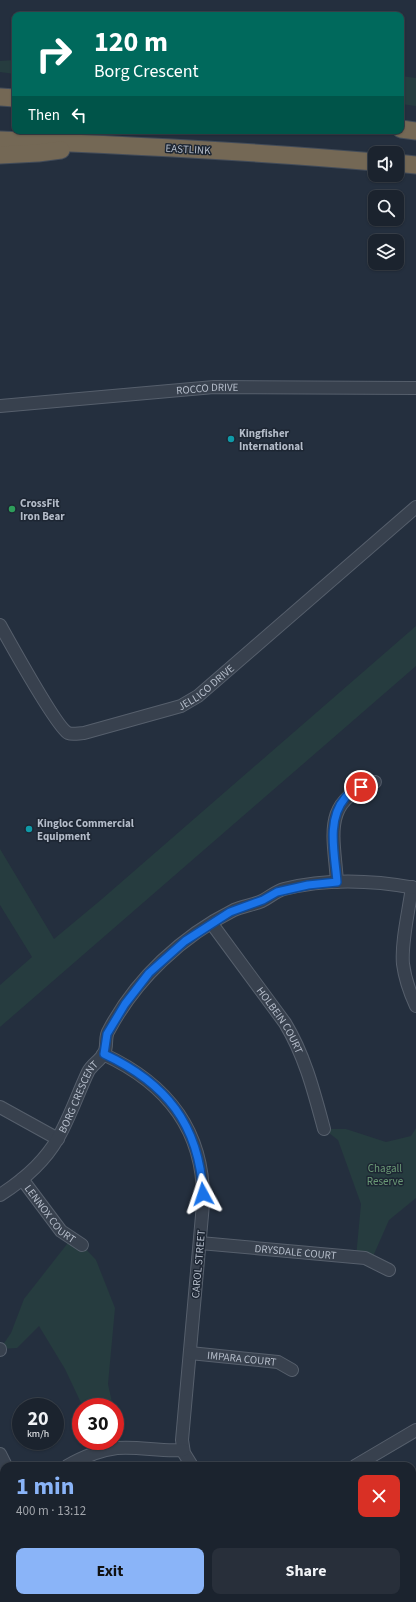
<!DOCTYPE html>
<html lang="en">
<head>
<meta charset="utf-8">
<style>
	:root { --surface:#1b232e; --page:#282f3a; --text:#f1f3f6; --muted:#a0a4aa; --line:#39404a; --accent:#8ab4f8 }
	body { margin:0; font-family:"Source Sans 3",sans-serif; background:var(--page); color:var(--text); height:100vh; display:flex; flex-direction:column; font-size:15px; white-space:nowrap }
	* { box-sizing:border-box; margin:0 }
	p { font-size:13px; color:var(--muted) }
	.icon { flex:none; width:22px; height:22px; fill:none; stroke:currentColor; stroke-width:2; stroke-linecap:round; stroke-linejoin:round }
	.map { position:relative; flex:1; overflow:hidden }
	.side { position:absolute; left:0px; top:1462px; width:416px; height:140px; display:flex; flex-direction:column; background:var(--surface); border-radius:12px 12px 0 0; box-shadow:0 1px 3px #0004,0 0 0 1px var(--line) }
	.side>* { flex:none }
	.hud { position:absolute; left:12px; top:12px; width:392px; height:122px; border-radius:8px; box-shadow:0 1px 3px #0004,0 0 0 1px var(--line); background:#00695c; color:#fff; overflow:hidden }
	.buttons { position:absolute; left:368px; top:146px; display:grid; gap:8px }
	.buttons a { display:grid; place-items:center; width:36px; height:36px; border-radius:8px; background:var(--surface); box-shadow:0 1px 3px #0004,0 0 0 1px var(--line); font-size:20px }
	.speed { position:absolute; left:12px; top:1398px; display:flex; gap:8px; font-size:20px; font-weight:700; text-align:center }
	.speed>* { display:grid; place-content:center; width:52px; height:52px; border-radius:50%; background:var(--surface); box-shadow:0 1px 3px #0004,0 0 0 1px var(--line); line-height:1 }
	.speed small { font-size:10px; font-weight:400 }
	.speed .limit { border:6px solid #d22; background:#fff; color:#111 }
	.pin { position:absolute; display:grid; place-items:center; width:34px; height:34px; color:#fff; margin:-17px; border:2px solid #fff; border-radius:50%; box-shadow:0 1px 4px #0007 }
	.me { position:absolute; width:44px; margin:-22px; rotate:355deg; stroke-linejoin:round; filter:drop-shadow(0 0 3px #0008) }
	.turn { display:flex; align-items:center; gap:14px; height:84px; padding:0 16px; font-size:18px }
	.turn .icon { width:52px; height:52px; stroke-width:2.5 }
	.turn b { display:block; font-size:28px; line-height:34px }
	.then { display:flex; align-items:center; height:38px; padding:0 16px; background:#0003; gap:8px; font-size:15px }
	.round { display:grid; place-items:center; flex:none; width:42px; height:42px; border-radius:8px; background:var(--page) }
	.summary { display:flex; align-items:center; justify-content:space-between; height:68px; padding:0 16px }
	h1 { font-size:24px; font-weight:700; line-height:30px; color:var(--accent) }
	.button { display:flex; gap:8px; margin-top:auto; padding:8px 16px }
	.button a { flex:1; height:46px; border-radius:8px; background:var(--accent); color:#111; font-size:16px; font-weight:700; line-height:46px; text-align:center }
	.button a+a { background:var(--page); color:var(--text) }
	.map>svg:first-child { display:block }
	.green { fill:#263c3f }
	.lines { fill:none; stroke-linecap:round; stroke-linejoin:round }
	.minor-casing { stroke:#565f6c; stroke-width:14 }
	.highway-casing { stroke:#434c59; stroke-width:19 }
	.minor { stroke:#38414e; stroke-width:12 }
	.highway { stroke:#746855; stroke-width:17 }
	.route-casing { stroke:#114b97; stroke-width:10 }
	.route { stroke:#1a73e8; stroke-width:7 }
	.culture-dot { fill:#0f9aa8; stroke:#1d2633; stroke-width:1.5 }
	.leisure-dot { fill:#2e9e5b; stroke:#1d2633; stroke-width:1.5 }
	.labels { text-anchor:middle; stroke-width:3; stroke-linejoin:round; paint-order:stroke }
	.street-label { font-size:11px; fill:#b4bcc9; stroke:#1d2633 }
	.poi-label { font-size:11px; font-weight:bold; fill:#b4bcc9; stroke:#1d2633; text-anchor:start }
	.park-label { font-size:11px; fill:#6b9a76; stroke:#1d2633 }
</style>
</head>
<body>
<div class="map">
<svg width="416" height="1602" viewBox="0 0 416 1602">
	<rect width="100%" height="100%" fill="#242f3e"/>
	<g class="green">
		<polygon points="15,60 15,74 0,72 0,61"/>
		<polygon points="401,76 416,78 416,106 401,104"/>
		<polygon points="416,626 416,666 0,1027 0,985 32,957 0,905 0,849 54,939 102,899"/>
		<polygon points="416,1128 416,1198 389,1220 371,1261 356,1257 361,1204 338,1140 324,1129 346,1129 386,1142 411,1136"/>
		<polygon points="71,1239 82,1245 96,1260 115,1308 108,1384 113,1407 83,1407 65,1369 39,1326 17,1348 0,1349 11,1333 24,1299"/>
		<polygon points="115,1415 122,1448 103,1451 99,1441 115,1441"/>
	</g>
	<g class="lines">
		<g class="minor-casing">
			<g id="minor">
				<path id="s1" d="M0,406L214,387L416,388"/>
				<path id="s2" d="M0,625C9,641 57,728 68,733C73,735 79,733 84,733L181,706L198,696L416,507"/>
				<path d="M337,882C334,835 321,801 375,782"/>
				<path d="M412,887C409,910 401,942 403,964C405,979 410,993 416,1006"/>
				<path id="s3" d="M212,924L285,1023C305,1056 314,1092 324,1129"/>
				<path d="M103,1054C168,1084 205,1131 203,1204L182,1440L184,1453L192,1466"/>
				<polyline points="0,1107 58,1139"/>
				<path id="s4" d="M22,1179L61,1231L82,1245"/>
				<path id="s5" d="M0,1195C22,1181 45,1161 58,1138C70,1117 78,1093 88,1072C92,1064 100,1061 104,1053C108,1046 104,1037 109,1030C136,979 182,936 234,910C243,906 253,905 262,901C270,897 276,891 284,889C327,878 372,880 416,888"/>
				<path id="s6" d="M200,1243L365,1258L389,1270"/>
				<polyline points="0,1350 0,1349"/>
				<path id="s7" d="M190,1353L278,1362L292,1370"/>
				<polyline points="0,1454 6,1466"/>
				<path d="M67,1466C83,1457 99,1450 117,1448C139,1446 161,1452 183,1450"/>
				<polyline points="355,1466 416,1430"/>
				<polyline points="0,1505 4,1502"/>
				<polyline points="124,1602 131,1598"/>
			</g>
		</g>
		<g class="highway-casing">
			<g id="highway">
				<polyline points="0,97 15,98"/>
				<polyline points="401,129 416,131"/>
				<path d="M0,140C125,145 250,151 375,162"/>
				<polyline points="0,155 38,153 61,150"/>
				<polyline points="397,163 416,165"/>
			</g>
		</g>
		<use href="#minor" class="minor"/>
		<use href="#highway" class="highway"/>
	</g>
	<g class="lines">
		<g class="route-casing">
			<path id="route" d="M203,1194C199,1124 166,1083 104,1054L107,1034L125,1004L149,973L185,941L230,912L263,900L277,892L308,885L337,882C335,855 326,820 345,798C349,793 356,790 361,787"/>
		</g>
		<use href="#route" class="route"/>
	</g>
	<g class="culture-dot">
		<circle cx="231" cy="439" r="4"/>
		<circle cx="29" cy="829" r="4"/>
	</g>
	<circle class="leisure-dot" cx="12" cy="509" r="4"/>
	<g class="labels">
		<g class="street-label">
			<text transform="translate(188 149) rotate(3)" y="4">EASTLINK</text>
			<text dy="4" stroke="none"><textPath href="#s1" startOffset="208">ROCCO DRIVE</textPath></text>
			<text dy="4" stroke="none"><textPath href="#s2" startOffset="276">JELLICO DRIVE</textPath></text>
			<text dy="4" stroke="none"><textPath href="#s3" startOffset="118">HOLBEIN COURT</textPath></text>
			<text dy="4" stroke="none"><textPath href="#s5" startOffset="128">BORG CRESCENT</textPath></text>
			<text dy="4" stroke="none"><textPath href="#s4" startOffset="45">LENNOX COURT</textPath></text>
			<text dy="4" stroke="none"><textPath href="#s6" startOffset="96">DRYSDALE COURT</textPath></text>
			<text transform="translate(198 1264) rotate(-85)" y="4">CAROL STREET</text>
			<text dy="4" stroke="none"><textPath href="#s7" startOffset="52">IMPARA COURT</textPath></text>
		</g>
		<g class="poi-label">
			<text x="239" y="437">Kingfisher<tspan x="239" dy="13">International</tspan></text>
			<text x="20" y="507">CrossFit<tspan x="20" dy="13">Iron Bear</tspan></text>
			<text x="37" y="827">Kingloc Commercial<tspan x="37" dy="13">Equipment</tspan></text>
		</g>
		<g class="park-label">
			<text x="385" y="1172">Chagall<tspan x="385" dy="13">Reserve</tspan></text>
		</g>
	</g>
</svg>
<div class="buttons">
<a><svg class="icon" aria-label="sound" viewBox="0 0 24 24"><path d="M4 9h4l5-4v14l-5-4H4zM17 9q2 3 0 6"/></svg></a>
<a><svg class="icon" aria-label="search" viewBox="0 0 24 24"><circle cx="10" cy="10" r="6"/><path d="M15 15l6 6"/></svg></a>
<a><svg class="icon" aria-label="layers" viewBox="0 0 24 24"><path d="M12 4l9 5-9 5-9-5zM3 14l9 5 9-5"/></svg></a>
</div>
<div class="speed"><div>20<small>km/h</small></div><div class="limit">30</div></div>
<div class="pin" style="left:361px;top:787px;background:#d93025"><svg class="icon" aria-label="arrive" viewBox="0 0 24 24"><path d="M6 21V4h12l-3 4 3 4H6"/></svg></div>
<svg class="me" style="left:203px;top:1194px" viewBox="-20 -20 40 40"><path d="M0-17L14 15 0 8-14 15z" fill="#1a73e8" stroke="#fff" stroke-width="4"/></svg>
<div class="hud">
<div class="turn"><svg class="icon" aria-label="right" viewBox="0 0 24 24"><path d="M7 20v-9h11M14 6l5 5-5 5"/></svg><div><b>120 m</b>Borg Crescent</div></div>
<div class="then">Then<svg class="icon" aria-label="left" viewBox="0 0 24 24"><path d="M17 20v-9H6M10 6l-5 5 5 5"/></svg></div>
</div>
<section class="side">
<div class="summary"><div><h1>1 min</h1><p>400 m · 13:12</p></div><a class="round" style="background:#d93025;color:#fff"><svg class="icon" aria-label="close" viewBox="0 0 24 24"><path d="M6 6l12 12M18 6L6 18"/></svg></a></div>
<div class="button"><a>Exit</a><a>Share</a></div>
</section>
</div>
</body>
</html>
